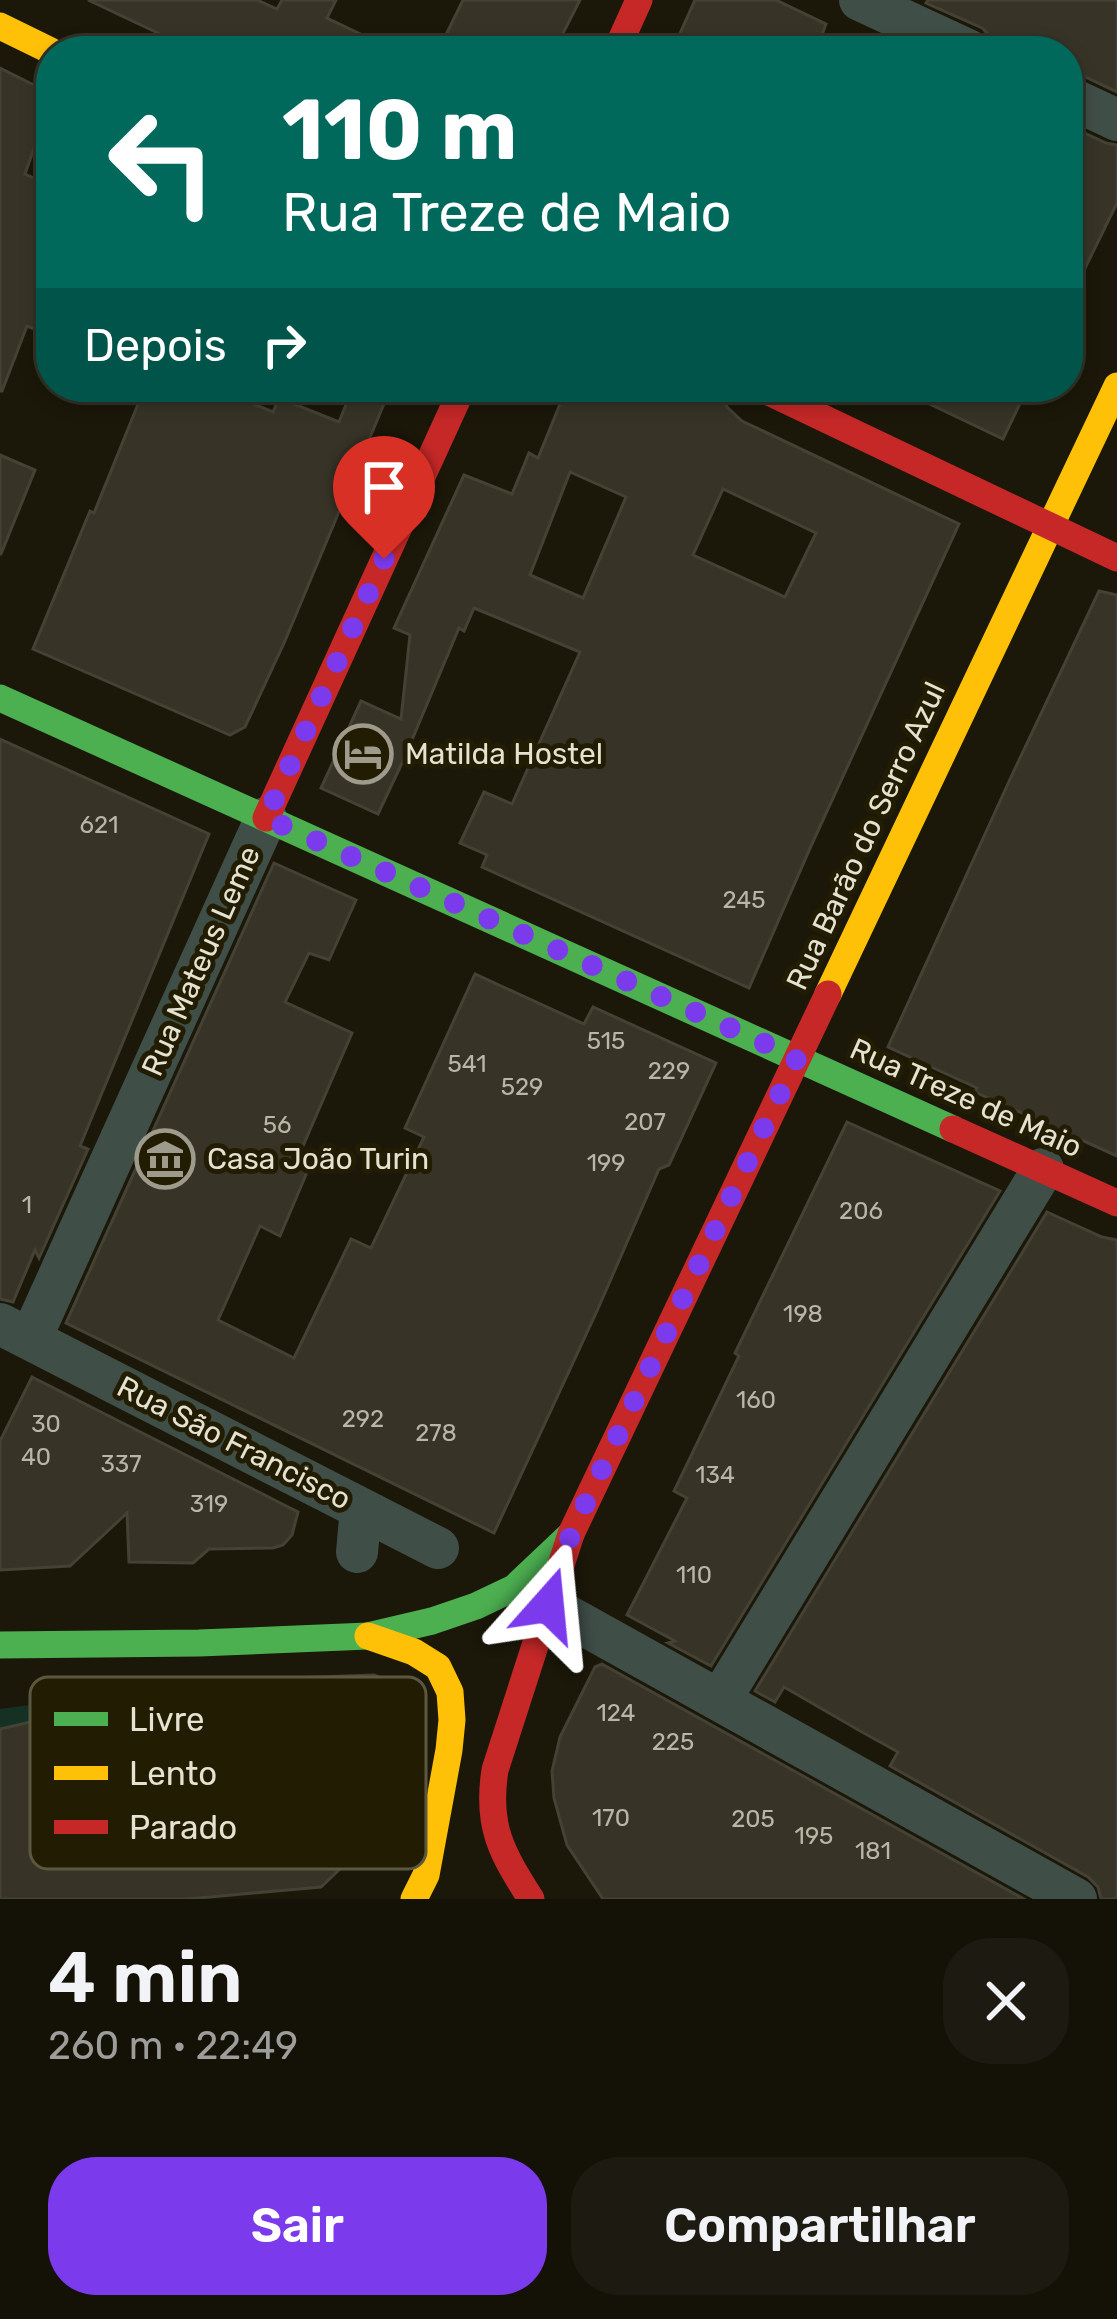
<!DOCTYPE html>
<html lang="pt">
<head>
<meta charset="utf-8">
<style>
	:root { --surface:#141207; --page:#1d1b11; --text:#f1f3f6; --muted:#9d9e9b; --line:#333228; --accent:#7c3aed }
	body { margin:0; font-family:Rubik,sans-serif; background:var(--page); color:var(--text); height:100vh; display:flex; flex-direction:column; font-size:45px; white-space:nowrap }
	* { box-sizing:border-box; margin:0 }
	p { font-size:39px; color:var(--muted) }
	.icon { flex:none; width:66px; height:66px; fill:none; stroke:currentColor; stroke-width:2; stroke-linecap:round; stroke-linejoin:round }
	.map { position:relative; height:1899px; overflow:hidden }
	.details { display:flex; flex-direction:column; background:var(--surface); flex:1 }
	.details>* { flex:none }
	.top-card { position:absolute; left:36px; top:36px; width:1047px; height:366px; border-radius:48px; box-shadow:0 6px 18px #0003,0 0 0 3px var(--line); background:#00695c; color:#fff; overflow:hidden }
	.pin { position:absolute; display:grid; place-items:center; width:102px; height:102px; color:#fff; margin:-123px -51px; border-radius:50% 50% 50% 0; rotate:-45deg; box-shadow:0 0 12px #0007 }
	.pin .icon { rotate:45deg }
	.me { position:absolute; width:132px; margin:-66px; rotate:18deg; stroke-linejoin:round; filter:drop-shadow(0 0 9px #0008) }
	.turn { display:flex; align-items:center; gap:42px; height:252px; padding:0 48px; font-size:54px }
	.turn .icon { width:156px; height:156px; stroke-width:2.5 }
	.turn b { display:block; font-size:84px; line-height:102px }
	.then { display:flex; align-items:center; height:114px; padding:0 48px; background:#0003; gap:24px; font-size:45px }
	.round { display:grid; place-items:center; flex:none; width:126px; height:126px; border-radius:48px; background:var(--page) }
	.head { display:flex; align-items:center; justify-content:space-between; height:204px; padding:0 48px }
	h1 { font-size:72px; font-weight:600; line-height:90px }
	.primary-button { display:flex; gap:24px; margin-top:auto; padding:24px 48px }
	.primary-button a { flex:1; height:138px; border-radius:48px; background:var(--accent); color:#fff; font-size:48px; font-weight:600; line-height:138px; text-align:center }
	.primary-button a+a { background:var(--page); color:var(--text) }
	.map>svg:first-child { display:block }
	.green { fill:#143123 }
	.building { fill:#373427; stroke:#444135; stroke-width:3; fill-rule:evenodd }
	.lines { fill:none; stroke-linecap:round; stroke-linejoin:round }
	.street { stroke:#404e48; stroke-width:42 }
	.fast { stroke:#4caf50; stroke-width:27 }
	.slow { stroke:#ffc107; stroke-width:27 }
	.jam { stroke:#c62828; stroke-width:27 }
	.route { stroke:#7c3aed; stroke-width:21; stroke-dasharray:0 37.8 }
	.labels { text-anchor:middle; stroke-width:10; stroke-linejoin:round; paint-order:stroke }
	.number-label { font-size:24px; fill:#bab6a7 }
	.poi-label { font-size:30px; fill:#e5e2d2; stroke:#221d02; text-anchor:start }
	.street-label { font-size:30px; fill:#e5e2d2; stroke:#221d02 }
	.key { fill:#221d02; stroke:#5c5840; stroke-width:3 }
	.key-label { font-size:33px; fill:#e5e2d2 }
</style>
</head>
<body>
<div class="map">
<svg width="1117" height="1899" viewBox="0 0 1117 1899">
	<rect width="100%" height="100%" fill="#1b1809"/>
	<polygon class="green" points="208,1681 0,1729 0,1709"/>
	<g class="building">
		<polygon points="88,0 257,0 277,9 282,0 336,0 327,18 396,51 196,51"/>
		<polygon points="463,0 580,0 554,51 438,51"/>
		<polygon points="695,0 776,0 826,24 816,51 672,51"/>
		<polygon points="928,0 1117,0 1117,92 1079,74 1068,72 1068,51 995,51 991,37 982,28 926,3"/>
		<polygon points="0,68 34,85 51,88 51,100 25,174 51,186 51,306 39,331 27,326 2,391 0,391"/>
		<polygon points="1068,125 1106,143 1117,145 1117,203 1068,303"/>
		<polygon points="145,387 212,387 273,412 279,398 339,422 353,387 391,387 285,641 245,727 230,735 33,649 90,511 94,513"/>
		<path d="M567,387H721L727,407L742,421L959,524L811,846L749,988L482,867L487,855L460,843L484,792L512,804L580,652L474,608L464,631L459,628L404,759L378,814L321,788L361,701L401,719L410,635L394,628L464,475L512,494L529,453L538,458ZM570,472L626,497L583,598L530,575ZM723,489L816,533L785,597L693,555Z"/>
		<polygon points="894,387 1028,387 1003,439"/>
		<polygon points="0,455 35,470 1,554 0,554"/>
		<polygon points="1099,591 1117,595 1117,1156 975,1092 977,1088 888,1047 1011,777"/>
		<polygon points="0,739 209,834 80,1146 88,1149 39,1258 35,1250 13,1302 0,1299"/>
		<polygon points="274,863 356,900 329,960 309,953 285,1002 352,1033 300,1153 313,1158 280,1236 260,1226 218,1320 294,1358 351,1239 371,1248 424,1137 405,1128 475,974 584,1024 593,1007 716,1063 669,1165 659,1169 597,1311 494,1533 66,1323"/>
		<polygon points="847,1122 1000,1191 711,1666 668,1643 675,1641 627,1615 687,1498 674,1491 739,1356 735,1353"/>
		<polygon points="1047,1212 1102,1237 1117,1240 1117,1899 1101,1899 1098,1887 1088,1877 890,1766 898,1752 862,1732 784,1687 775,1702 755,1691"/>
		<polygon points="32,1377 298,1512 292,1535 283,1545 273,1548 209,1549 193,1563 129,1562 127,1513 70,1566 0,1570 0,1441"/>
		<polygon points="602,1664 1024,1899 603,1899 567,1845 554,1798 552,1771 560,1737 595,1667"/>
		<polygon points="374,1675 411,1691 417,1712 343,1866 321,1887 188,1899 0,1899 0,1729 208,1681"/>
	</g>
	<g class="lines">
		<g class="street">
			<polyline points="860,0 970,51"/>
			<polyline points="1068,97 1117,120"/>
			<polyline points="0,1324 438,1548"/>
			<polyline points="31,1338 266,818"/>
			<polyline points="357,1552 361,1509"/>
			<polyline points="548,1605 1076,1899"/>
			<polyline points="720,1700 1043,1169"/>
		</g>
		<g class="fast">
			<polyline points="0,698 953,1129"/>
			<polyline points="0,1645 199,1643 368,1636 432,1621 476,1606 514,1588 571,1534"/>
		</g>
		<g class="slow">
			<polyline points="0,26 51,51"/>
			<polyline points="828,994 1117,386"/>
			<polyline points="368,1636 414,1652 438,1667 450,1692 452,1720 449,1750 426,1875 414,1899"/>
		</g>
		<g class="jam">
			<polyline points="616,51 639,0"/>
			<polyline points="758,387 1117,558"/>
			<polyline points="266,818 463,387"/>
			<polyline points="953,1129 1117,1203"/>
			<path d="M531,1899C502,1853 486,1827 495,1770L571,1534L828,994"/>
		</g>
	</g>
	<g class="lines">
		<polyline class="route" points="384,559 266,818 797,1058 571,1534 548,1605"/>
	</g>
	<defs>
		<g id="hotel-ring" transform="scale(3)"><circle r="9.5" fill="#221d02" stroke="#9e9b8c" stroke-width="1.5"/><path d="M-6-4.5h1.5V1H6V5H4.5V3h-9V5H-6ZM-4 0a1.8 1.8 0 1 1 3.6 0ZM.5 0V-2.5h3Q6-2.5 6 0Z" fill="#9e9b8c"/></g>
		<g id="museum-ring" transform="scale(3)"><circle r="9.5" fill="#221d02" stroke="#9e9b8c" stroke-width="1.5"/><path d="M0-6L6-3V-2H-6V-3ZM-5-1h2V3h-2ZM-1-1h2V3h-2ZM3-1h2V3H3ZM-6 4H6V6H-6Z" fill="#9e9b8c"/></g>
	</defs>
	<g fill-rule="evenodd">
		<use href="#hotel-ring" x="363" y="754"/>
		<use href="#museum-ring" x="165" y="1159"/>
	</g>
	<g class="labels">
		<g class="number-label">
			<text x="99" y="833">621</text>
			<text x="744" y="908">245</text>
			<text x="606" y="1049">515</text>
			<text x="467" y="1072">541</text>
			<text x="669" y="1079">229</text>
			<text x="522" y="1095">529</text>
			<text x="645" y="1130">207</text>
			<text x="277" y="1133">56</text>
			<text x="606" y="1171">199</text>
			<text x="27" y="1213">1</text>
			<text x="861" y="1219">206</text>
			<text x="803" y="1322">198</text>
			<text x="756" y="1408">160</text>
			<text x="363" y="1427">292</text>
			<text x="46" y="1432">30</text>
			<text x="436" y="1441">278</text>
			<text x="36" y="1465">40</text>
			<text x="121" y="1472">337</text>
			<text x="715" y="1483">134</text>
			<text x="209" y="1512">319</text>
			<text x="694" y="1583">110</text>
			<text x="616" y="1721">124</text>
			<text x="673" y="1750">225</text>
			<text x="611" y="1826">170</text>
			<text x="753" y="1827">205</text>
			<text x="814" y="1844">195</text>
			<text x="873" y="1859">181</text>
		</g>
		<g class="poi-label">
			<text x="405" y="764">Matilda Hostel</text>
			<text x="207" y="1169">Casa João Turin</text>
		</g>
		<g class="street-label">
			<text transform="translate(866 836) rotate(-65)" y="10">Rua Barão do Serro Azul</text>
			<text transform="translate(201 961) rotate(-66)" y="10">Rua Mateus Leme</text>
			<text transform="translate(966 1098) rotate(24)" y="10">Rua Treze de Maio</text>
			<text transform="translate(234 1443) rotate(27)" y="10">Rua São Francisco</text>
		</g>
	</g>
	<rect x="30" y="1677" width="396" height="192" rx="18" class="key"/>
	<rect x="54" y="1712" width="54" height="14" fill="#4caf50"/>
	<rect x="54" y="1766" width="54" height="14" fill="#ffc107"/>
	<rect x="54" y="1820" width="54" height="14" fill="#c62828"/>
	<g class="key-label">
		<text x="129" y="1731">Livre</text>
		<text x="129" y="1785">Lento</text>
		<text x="129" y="1839">Parado</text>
	</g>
</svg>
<div class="pin" style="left:384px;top:559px;background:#d93025"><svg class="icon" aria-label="arrive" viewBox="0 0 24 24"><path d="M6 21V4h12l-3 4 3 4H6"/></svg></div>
<svg class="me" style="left:548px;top:1605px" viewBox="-20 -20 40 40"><path d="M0-17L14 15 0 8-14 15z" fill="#7c3aed" stroke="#fff" stroke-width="4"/></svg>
<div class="top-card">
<div class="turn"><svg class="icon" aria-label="left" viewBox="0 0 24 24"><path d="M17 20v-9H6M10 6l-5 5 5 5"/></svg><div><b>110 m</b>Rua Treze de Maio</div></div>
<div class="then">Depois<svg class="icon" aria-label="right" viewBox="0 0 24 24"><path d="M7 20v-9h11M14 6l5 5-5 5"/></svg></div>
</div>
</div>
<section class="details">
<div class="head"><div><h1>4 min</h1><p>260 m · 22:49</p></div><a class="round"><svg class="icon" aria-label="close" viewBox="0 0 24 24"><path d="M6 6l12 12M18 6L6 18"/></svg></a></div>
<div class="primary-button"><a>Sair</a><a>Compartilhar</a></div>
</section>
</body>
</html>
